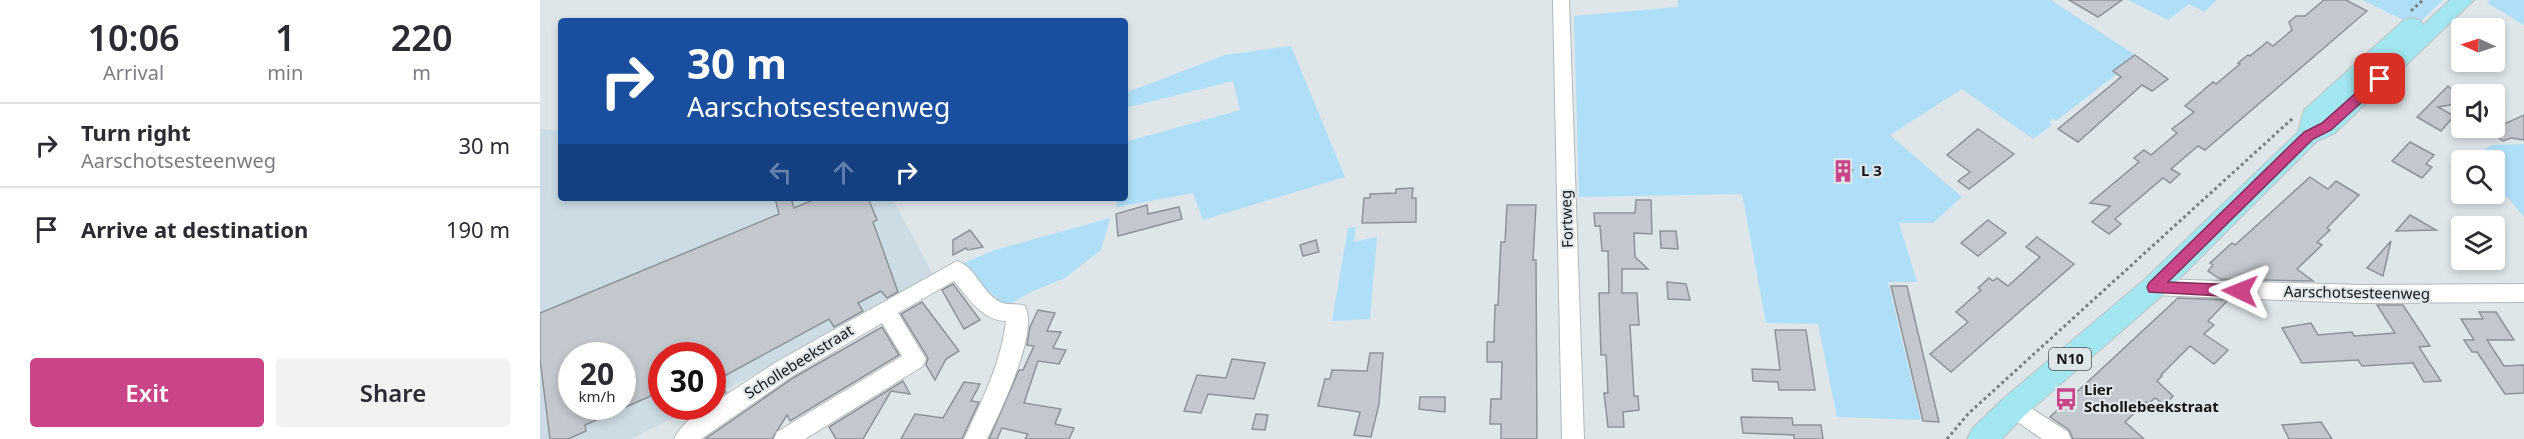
<!DOCTYPE html>
<html lang="en">
<head>
<meta charset="utf-8">
<style>
	:root { --surface:#fff; --page:#f2f2f3; --text:#2b2b33; --muted:#7c7c81; --line:#e1e1e2; --accent:#c94588 }
	body { margin:0; font-family:"Noto Sans",sans-serif; background:var(--page); color:var(--text); height:100vh; display:flex; flex-direction:column; font-size:22px; white-space:nowrap }
	* { box-sizing:border-box; margin:0 }
	p { font-size:20px; color:var(--muted) }
	.icon { flex:none; width:33px; height:33px; fill:none; stroke:currentColor; stroke-width:2; stroke-linecap:round; stroke-linejoin:round }
	.map { position:relative; flex:1; overflow:hidden }
	.sheet { display:flex; flex-direction:column; background:var(--surface); width:540px }
	.sheet>* { flex:none }
	.banner { position:absolute; left:18px; top:18px; width:570px; height:183px; border-radius:6px; box-shadow:0 3px 9px #0003; background:#1a4fa0; color:#fff; overflow:hidden }
	.needle { width:39px; rotate:273deg }
	.fabs { position:absolute; left:1911px; top:18px; display:grid; gap:12px }
	.fabs a { display:grid; place-items:center; width:54px; height:54px; border-radius:6px; background:var(--surface); box-shadow:0 3px 9px #0003; font-size:30px }
	.speed { position:absolute; left:18px; top:342px; display:flex; gap:12px; font-size:30px; font-weight:700; text-align:center }
	.speed>* { display:grid; place-content:center; width:78px; height:78px; border-radius:50%; background:var(--surface); box-shadow:0 3px 9px #0003; line-height:1 }
	.speed small { font-size:15px; font-weight:400 }
	.speed .limit { border:9px solid #d22; background:#fff; color:#111 }
	.pin { position:absolute; display:grid; place-items:center; width:51px; height:51px; color:#fff; margin:-26px; border-radius:12px; box-shadow:0 3px 9px #0006 }
	.me { position:absolute; width:66px; margin:-33px; rotate:272deg; stroke-linejoin:round; filter:drop-shadow(0 0 4px #0008) }
	.turn { display:flex; align-items:center; gap:21px; height:126px; padding:0 30px; font-size:27px }
	.turn .icon { width:78px; height:78px; stroke-width:2.5 }
	.turn b { display:block; font-size:42px; line-height:51px }
	.lanes { display:flex; align-items:center; height:57px; padding:0 30px; background:#0003; justify-content:center; gap:30px; direction:ltr }
	.lanes .off { opacity:.35 }
	.eta { display:flex; justify-content:space-evenly; align-items:center; height:102px; text-align:center }
	.eta b { font-size:36px; font-weight:600; line-height:42px }
	.button { display:flex; gap:12px; margin-top:auto; padding:12px 30px }
	.button a { flex:1; height:69px; border-radius:6px; background:var(--accent); color:#fff; font-size:24px; font-weight:600; line-height:69px; text-align:center }
	.button a+a { background:var(--page); color:var(--text) }
	ul { padding:0; list-style:none }
	li { display:flex; align-items:center; gap:18px; height:84px; padding:0 30px; border-top:2px solid var(--line) }
	li div { flex:1 }
	li b { display:block; font-size:22px }
	li em { font-style:normal }
	main { display:flex; flex:1; min-height:0 }
	.map>svg:first-child { display:block }
	.built { fill:#ccdce4; fill-rule:evenodd }
	.green { fill:#afdff8 }
	.building { fill:#c3c8ce; stroke:#8d9298; stroke-width:1.5; fill-rule:evenodd }
	.lines { fill:none; stroke-linecap:round; stroke-linejoin:round }
	.minor-casing { stroke:#b1b8bc; stroke-width:2 }
	.major-casing { stroke:#c2c2c3; stroke-width:2 }
	.path { stroke:#7a7f82; stroke-width:3; stroke-dasharray:3 3; stroke-linecap:butt }
	.minor { fill:#fff; fill-rule:evenodd }
	.major { fill:#a2e6ef; fill-rule:evenodd }
	.route { fill:#c94588; stroke:#832d58; stroke-width:1.5 }
	.labels { text-anchor:middle; stroke-width:4.5; stroke-linejoin:round; paint-order:stroke }
	.shield { fill:#dee6ea; stroke:#505456; stroke-width:1.5 }
	.shield-label { font-size:14px; font-weight:bold; fill:#131517 }
	.poi-label { font-size:15px; font-weight:bold; fill:#131517; stroke:#dee6ea; text-anchor:start }
	.street-label { font-size:15px; fill:#131517; stroke:#dee6ea }
</style>
</head>
<body>
<main>
<section class="sheet">
<div class="eta">
<div><b>10:06</b><p>Arrival</p></div>
<div><b>1</b><p>min</p></div>
<div><b>220</b><p>m</p></div>
</div>
<ul>
<li><svg class="icon" aria-label="right" viewBox="0 0 24 24"><path d="M7 20v-9h11M14 6l5 5-5 5"/></svg><div><b>Turn right</b><p>Aarschotsesteenweg</p></div><em>30 m</em></li>
<li><svg class="icon" aria-label="arrive" viewBox="0 0 24 24"><path d="M6 21V4h12l-3 4 3 4H6"/></svg><div><b>Arrive at destination</b></div><em>190 m</em></li>
</ul>
<div class="button"><a>Exit</a><a>Share</a></div>
</section>
<div class="map">
<svg width="1984" height="439" viewBox="0 0 1984 439">
	<rect width="100%" height="100%" fill="#dee6ea"/>
	<path class="built" d="M0,129L21,130V198H352L394,276L173,397L172,356H122V406L155,407L91,439H0ZM32,356H82V406H32Z"/>
	<g class="green">
		<polygon points="1138,0 1511,0 1595,55 1591,63 1516,121 1513,119 1509,122 1512,125 1493,139 1422,89 1350,135 1422,197 1393,223 1359,223 1377,282 1348,282 1381,420 1297,417 1278,324 1226,323 1202,194 1039,197 1034,16 1138,7"/>
		<polygon points="1588,0 1677,0 1664,12 1649,4 1628,20"/>
		<polygon points="1822,0 1903,0 1876,26"/>
		<polygon points="1950,0 1984,0 1984,25 1947,3"/>
		<polygon points="751,46 805,177 663,220 653,193 577,207 577,198 585,198 585,142 700,110 693,81 585,108 585,93 685,55"/>
		<polygon points="1984,144 1984,217 1955,182 1954,160 1937,160 1933,155 1953,145"/>
		<polygon points="570,218 561,250 525,278 491,292 466,306 419,265 455,250"/>
		<polygon points="816,227 814,242 837,237 830,319 792,321 808,228"/>
	</g>
	<g class="building">
		<polygon points="1529,0 1582,0 1558,17"/>
		<polygon points="1784,0 1806,0 1827,11 1665,150 1658,146 1631,169 1640,174 1630,183 1623,178 1575,219 1581,224 1569,234 1552,222 1570,206 1550,203 1599,162 1594,158 1604,150 1611,155 1637,133 1632,129 1654,112 1645,106 1673,82 1676,84 1700,64 1698,63 1708,55 1710,56 1727,42 1733,46 1752,30 1749,22 1756,16 1765,16"/>
		<polygon points="1595,55 1628,79 1612,91 1602,85 1538,142 1518,129 1581,77 1573,71"/>
		<polygon points="1908,86 1922,99 1922,103 1898,107 1914,116 1901,131 1877,117"/>
		<polygon points="1984,115 1984,140 1971,138 1963,141 1949,131"/>
		<polygon points="1438,129 1474,154 1429,189 1418,181 1430,172 1407,155"/>
		<polygon points="1870,142 1894,155 1886,164 1892,167 1882,178 1852,161"/>
		<polygon points="1306,165 1313,170 1309,177 1297,179 1294,173 1295,166"/>
		<polygon points="1770,177 1788,189 1796,181 1819,195 1787,228 1790,230 1777,242 1782,245 1757,269 1773,281 1680,279 1668,271 1673,265 1670,263 1692,243 1695,245"/>
		<polygon points="873,188 872,198 876,198 876,222 822,223 824,198 830,198 830,194 856,193 856,189"/>
		<path d="M235,198H251L254,208L278,198H328L337,220L333,222L358,292L347,298L341,291L318,303L323,311L294,327L289,319L177,380L186,392L172,401V356H122V391L45,425L46,431L28,439H10L0,359V313L239,214ZM32,356H82V406H32Z"/>
		<polygon points="1096,200 1111,200 1112,234 1094,233 1095,257 1108,269 1082,269 1082,293 1097,293 1099,325 1090,325 1094,396 1098,396 1099,410 1083,412 1084,427 1068,427 1064,393 1068,393 1066,355 1061,355 1059,293 1069,293 1068,251 1062,251 1060,226 1055,226 1054,213 1095,213"/>
		<polygon points="607,205 608,214 639,207 642,219 578,236 576,214"/>
		<polygon points="967,205 996,205 993,260 996,260 997,439 961,439 961,424 950,424 951,399 961,399 962,362 947,362 947,342 954,342 955,305 958,305 960,261 961,242 965,242"/>
		<polygon points="1870,215 1896,230 1856,231"/>
		<polygon points="1448,220 1466,233 1438,256 1421,243"/>
		<polygon points="430,230 443,247 428,250 426,248 413,255 413,240"/>
		<polygon points="1120,231 1136,231 1138,249 1121,248"/>
		<polygon points="1497,237 1534,264 1411,372 1390,354 1428,322 1416,312 1441,290 1438,288 1449,278 1453,281 1457,278 1468,286 1500,257 1486,247"/>
		<polygon points="776,240 779,252 763,256 760,245"/>
		<polygon points="1851,241 1843,276 1827,268"/>
		<polygon points="1127,282 1146,284 1150,300 1128,299"/>
		<polygon points="413,284 440,320 424,329 402,290"/>
		<polygon points="1351,286 1367,286 1399,422 1383,421"/>
		<polygon points="1638,298 1688,300 1668,321 1674,325 1664,334 1688,350 1674,364 1650,346 1621,375 1622,376 1617,381 1633,396 1625,405 1615,398 1608,404 1606,402 1585,422 1604,439 1533,439 1529,430 1510,417"/>
		<polygon points="382,302 419,351 406,359 395,380 386,365 388,358 361,314"/>
		<polygon points="1837,305 1863,305 1890,346 1879,347 1901,381 1884,382 1873,363 1822,366 1818,360 1762,363 1742,328 1771,323 1778,335 1812,332 1814,336 1855,333"/>
		<polygon points="498,310 515,313 507,331 521,332 513,348 526,350 519,364 498,361 484,403 521,409 515,424 534,428 529,439 485,439 488,434 462,428 457,439 449,439 479,370 483,370 494,346 487,345 490,327"/>
		<polygon points="1939,312 1956,312 1974,340 1947,340 1964,366 1984,365 1984,393 1965,394 1937,352 1932,352 1924,340 1934,340 1921,319 1943,319"/>
		<polygon points="342,327 359,355 250,421 247,415 232,439 165,439 253,378"/>
		<polygon points="1235,330 1266,330 1275,390 1239,390 1238,382 1213,381 1212,369 1240,370"/>
		<polygon points="830,353 843,353 839,404 831,437 814,435 820,412 778,406 785,379 790,379 792,370 827,371"/>
		<polygon points="692,359 725,363 714,399 668,394 661,413 644,411 657,375 686,378"/>
		<polygon points="363,381 370,394 351,391 323,439 296,439 289,427"/>
		<polygon points="424,382 440,384 431,401 439,402 422,439 361,439 375,414 403,418"/>
		<polygon points="880,397 905,397 905,412 879,409"/>
		<polygon points="716,414 728,415 725,430 712,429"/>
		<polygon points="1201,417 1252,418 1253,425 1281,425 1283,439 1254,439 1254,435 1203,433"/>
		<polygon points="1781,422 1792,439 1749,439 1742,425"/>
	</g>
	<g class="lines">
		<g class="minor-casing">
			<g id="minor">
				<polygon points="1013,0 1029,0 1044,439 1022,439"/>
				<path d="M417,261C436,267 442,294 462,303C469,305 478,303 485,306C499,333 460,412 447,439H424C442,400 461,364 466,321C443,321 428,298 414,281L358,313L386,359L383,366L265,439H234L237,432L362,356L342,323L254,375L161,439H134C140,426 158,409 172,406V404L238,361Z"/>
				<polygon points="1614,279 1821,285 1984,284 1984,302 1821,303 1614,295 1607,293 1604,287 1607,281"/>
				<polygon points="1474,397 1528,432 1531,439 1502,439 1466,414 1463,407 1466,400"/>
			</g>
		</g>
		<g class="major-casing">
			<polygon id="major" points="1910,0 1934,0 1795,133 1777,141 1623,295 1484,416 1462,439 1427,439 1432,429 1464,398 1605,279 1758,132 1764,110 1864,20 1872,18 1880,20 1883,25"/>
		</g>
		<g class="path">
			<polyline points="1871,11 1883,0"/>
			<polyline points="1407,439 1428,414 1753,118"/>
		</g>
		<use href="#minor" class="minor"/>
		<use href="#major" class="major"/>
	</g>
	<polygon class="route" points="1840,74 1844,76 1844,82 1791,130 1773,139 1628,282 1700,285 1705,287 1707,291 1705,295 1700,297 1609,292 1607,287 1609,283 1764,132 1782,123 1835,76"/>
	<defs>
		<g id="building-bare" transform="scale(1.8)"><path d="M-4-6H4V6H1V3H-1V6H-4ZM-2.5-4.3h1.7v1.8h-1.7ZM.8-4.3h1.7v1.8H.8ZM-2.5-1h1.7V.8h-1.7ZM.8-1h1.7V.8H.8Z" fill="#c94588" stroke="#dee6ea" stroke-width="2.5" paint-order="stroke"/></g>
		<g id="bus-bare" transform="scale(1.8)"><path d="M-5-6H5V4H4V6H2V4H-2V6H-4V4H-5ZM-3.5-4V0h7V-4ZM-3.5 1.2v1.5H-2V1.2ZM2 1.2v1.5H3.5V1.2Z" fill="#c94588" stroke="#dee6ea" stroke-width="2.5" paint-order="stroke"/></g>
	</defs>
	<g fill-rule="evenodd">
		<use href="#building-bare" x="1303" y="171"/>
		<use href="#bus-bare" x="1526" y="399"/>
	</g>
	<g class="labels">
		<rect class="shield" x="1509" y="348" width="42" height="22" rx="4.5"/>
		<g class="shield-label">
			<text x="1530" y="364">N10</text>
		</g>
		<g class="poi-label">
			<text x="1321" y="176">L 3</text>
			<text x="1544" y="395">Lier<tspan x="1544" dy="17">Schollebeekstraat</tspan></text>
		</g>
		<g class="street-label">
			<text transform="translate(1027 219) rotate(-92)" y="5">Fortweg</text>
			<text transform="translate(1817 293) rotate(1)" y="5">Aarschotsesteenweg</text>
			<text transform="translate(259 362) rotate(-32)" y="5">Schollebeekstraat</text>
		</g>
	</g>
</svg>
<div class="fabs">
<a><svg class="needle" viewBox="-14 -14 28 28"><path d="M0-13l5 13h-10z" fill="#e53935"/><path d="M0 13l5-13h-10z" fill="#7c7c81"/></svg></a>
<a><svg class="icon" aria-label="sound" viewBox="0 0 24 24"><path d="M4 9h4l5-4v14l-5-4H4zM17 9q2 3 0 6"/></svg></a>
<a><svg class="icon" aria-label="search" viewBox="0 0 24 24"><circle cx="10" cy="10" r="6"/><path d="M15 15l6 6"/></svg></a>
<a><svg class="icon" aria-label="layers" viewBox="0 0 24 24"><path d="M12 4l9 5-9 5-9-5zM3 14l9 5 9-5"/></svg></a>
</div>
<div class="speed"><div>20<small>km/h</small></div><div class="limit">30</div></div>
<div class="pin" style="left:1840px;top:79px;background:#d93025"><svg class="icon" aria-label="arrive" viewBox="0 0 24 24"><path d="M6 21V4h12l-3 4 3 4H6"/></svg></div>
<svg class="me" style="left:1700px;top:291px" viewBox="-20 -20 40 40"><path d="M0-17L14 15 0 8-14 15z" fill="#c94588" stroke="#fff" stroke-width="4"/></svg>
<div class="banner">
<div class="turn"><svg class="icon" aria-label="right" viewBox="0 0 24 24"><path d="M7 20v-9h11M14 6l5 5-5 5"/></svg><div><b>30 m</b>Aarschotsesteenweg</div></div>
<div class="lanes"><svg class="icon off" aria-label="left" viewBox="0 0 24 24"><path d="M17 20v-9H6M10 6l-5 5 5 5"/></svg><svg class="icon off" aria-label="ahead" viewBox="0 0 24 24"><path d="M12 20V5M6 11l6-6 6 6"/></svg><svg class="icon" aria-label="right" viewBox="0 0 24 24"><path d="M7 20v-9h11M14 6l5 5-5 5"/></svg></div>
</div>
</div>
</main>
</body>
</html>
